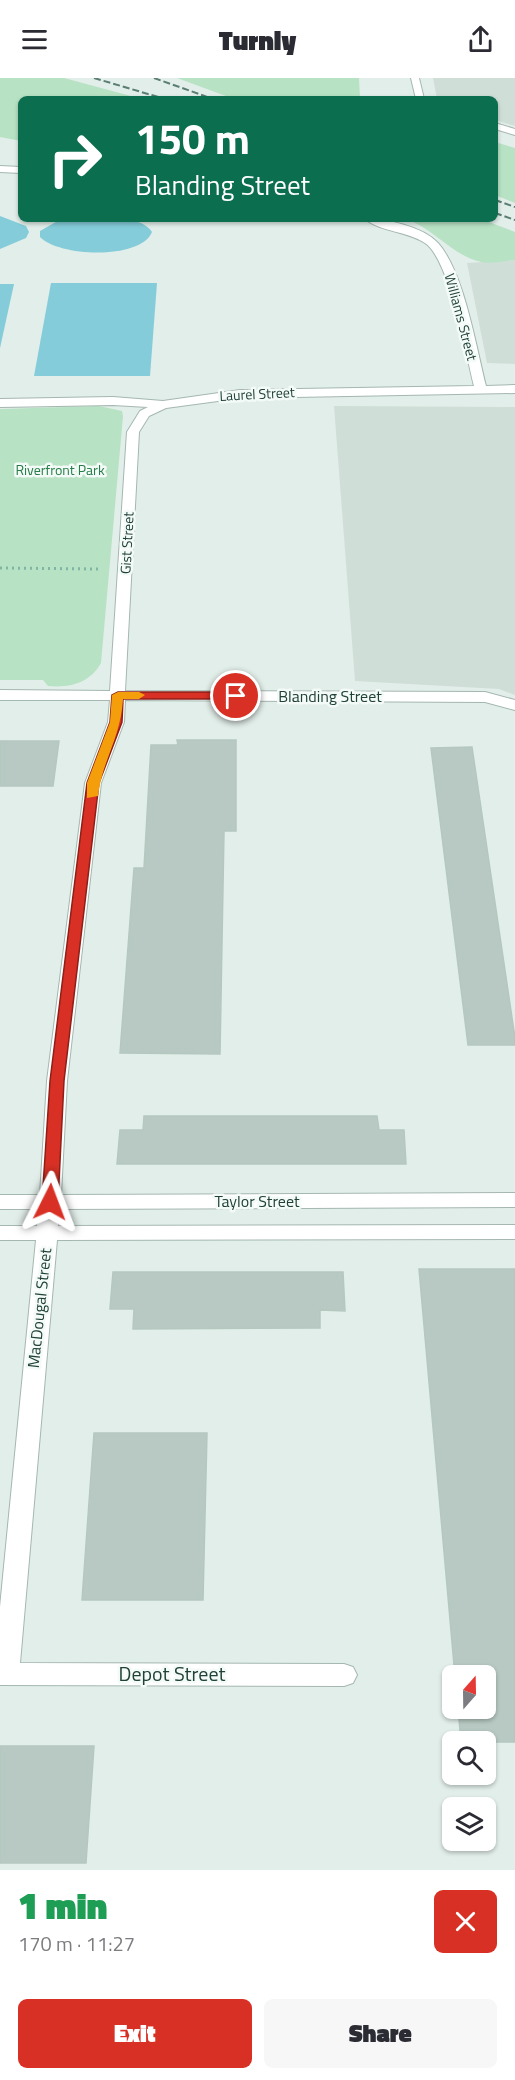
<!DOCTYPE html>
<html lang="en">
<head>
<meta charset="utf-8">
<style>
	:root { --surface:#fff; --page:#f7f7f7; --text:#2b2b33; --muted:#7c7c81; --accent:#d93025 }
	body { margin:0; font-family:"Titillium Web",sans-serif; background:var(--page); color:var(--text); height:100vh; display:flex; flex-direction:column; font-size:22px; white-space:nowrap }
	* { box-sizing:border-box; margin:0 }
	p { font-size:20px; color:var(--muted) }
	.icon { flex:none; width:33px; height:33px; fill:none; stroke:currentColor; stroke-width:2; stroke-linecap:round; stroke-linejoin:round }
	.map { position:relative; height:1792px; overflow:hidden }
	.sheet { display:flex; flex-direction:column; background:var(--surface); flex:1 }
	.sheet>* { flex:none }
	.top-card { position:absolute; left:18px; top:18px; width:480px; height:126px; border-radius:9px; box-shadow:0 2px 4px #0004; background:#0b6e4f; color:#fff; overflow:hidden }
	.needle { width:39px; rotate:20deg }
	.buttons { position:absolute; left:442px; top:1587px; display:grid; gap:12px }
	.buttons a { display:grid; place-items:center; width:54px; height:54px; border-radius:9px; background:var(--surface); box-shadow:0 2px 4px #0004; font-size:30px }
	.pin { position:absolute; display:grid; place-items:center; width:51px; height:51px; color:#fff; margin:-26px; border:3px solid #fff; border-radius:50%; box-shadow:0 2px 6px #0007 }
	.me { position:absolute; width:66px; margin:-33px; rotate:3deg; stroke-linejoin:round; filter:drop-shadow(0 0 4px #0008) }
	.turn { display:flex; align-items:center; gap:21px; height:126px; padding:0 18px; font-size:27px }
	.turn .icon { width:78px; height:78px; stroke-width:2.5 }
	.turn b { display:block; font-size:42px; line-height:51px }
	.round { display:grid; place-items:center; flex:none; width:63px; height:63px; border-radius:9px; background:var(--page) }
	.headline { display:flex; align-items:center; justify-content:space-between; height:102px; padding:0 18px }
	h1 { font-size:36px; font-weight:800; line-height:45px; color:#1e9e55 }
	.cta { display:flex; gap:12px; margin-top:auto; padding:12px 18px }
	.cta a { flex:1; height:69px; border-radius:9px; background:var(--accent); color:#fff; font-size:24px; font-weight:800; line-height:69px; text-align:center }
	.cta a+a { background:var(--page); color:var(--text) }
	header { display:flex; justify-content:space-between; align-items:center; height:78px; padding:0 18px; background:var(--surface); font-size:27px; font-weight:800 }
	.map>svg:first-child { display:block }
	.built { fill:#d0ded8 }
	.green { fill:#b8e2c4 }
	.water { fill:#84ccd9 }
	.building { fill:#b7c9c2; stroke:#b4c8c0; stroke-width:1.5 }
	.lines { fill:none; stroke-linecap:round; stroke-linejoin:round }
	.minor-casing { stroke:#a4b7b0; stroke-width:2 }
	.path { stroke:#7fb5a4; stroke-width:3; stroke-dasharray:2 4; stroke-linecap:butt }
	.minor { fill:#fff; fill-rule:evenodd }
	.rail { stroke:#5a7d74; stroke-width:2; stroke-dasharray:7 3; stroke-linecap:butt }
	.route { fill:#d93025; stroke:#8d1f18; stroke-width:1.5 }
	.slow { fill:#f59e0b }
	.labels { text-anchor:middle; stroke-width:5; stroke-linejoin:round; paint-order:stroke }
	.far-street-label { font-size:14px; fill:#204138; stroke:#f3faf7 }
	.far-park-label { font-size:14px; fill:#257d47; stroke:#f3faf7 }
	.street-label { font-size:16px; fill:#204138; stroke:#f3faf7 }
	.near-street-label { font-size:20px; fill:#204138; stroke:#f3faf7 }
</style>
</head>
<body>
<header><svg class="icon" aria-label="menu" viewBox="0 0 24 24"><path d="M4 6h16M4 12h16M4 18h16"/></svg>Turnly<svg class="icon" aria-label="share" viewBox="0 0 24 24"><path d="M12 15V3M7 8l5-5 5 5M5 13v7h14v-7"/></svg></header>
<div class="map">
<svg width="515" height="1792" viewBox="0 0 515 1792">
	<rect width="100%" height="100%" fill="#e2eee9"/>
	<g class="built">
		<polygon points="433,0 515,0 515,48 495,42 495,21 437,21"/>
		<polygon points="515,182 515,286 487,285 467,185"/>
		<polygon points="334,328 515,329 515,617 499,611 355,603"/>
	</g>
	<g class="green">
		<polygon points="0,0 64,0 142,21 21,21 21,63 0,59"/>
		<polygon points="177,0 359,0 360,21 234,21"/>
		<polygon points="495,64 515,70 515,125 495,117"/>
		<path d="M406,141H481L515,154V182C504,183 491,186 481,184C453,178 433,150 406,141Z"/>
		<path d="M99,328L122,333L123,338L101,585C90,605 70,610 48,608L43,602H0V331Z"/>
	</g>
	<g class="water">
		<polygon points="0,138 26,148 29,154 26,160 0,171"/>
		<path d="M61,141C84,141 139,133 152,154C141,182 59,179 40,159V153Z"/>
		<polygon points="51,205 157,205 150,298 34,298"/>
		<polygon points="0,206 14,206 0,270"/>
	</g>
	<g class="building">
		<polygon points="177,662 236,662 236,753 224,753 220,976 120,975 134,790 144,790 151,667 178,667"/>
		<polygon points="0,663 59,663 53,708 0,708"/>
		<polygon points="472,669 515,960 515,967 468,967 431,670"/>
		<polygon points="144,1038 377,1038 379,1052 404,1052 406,1086 117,1086 120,1052 143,1052"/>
		<polygon points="419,1191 515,1191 515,1664 461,1664 458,1630 486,1630 486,1598 455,1598"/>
		<polygon points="113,1194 343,1194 345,1233 320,1232 320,1250 133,1251 134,1231 110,1231"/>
		<polygon points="94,1355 207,1355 203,1522 82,1522"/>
		<polygon points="0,1668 94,1668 86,1785 0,1785"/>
	</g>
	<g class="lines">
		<g class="minor-casing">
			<g id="minor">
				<polygon points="411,0 419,0 424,21 416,21"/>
				<polygon points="495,45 515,51 515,57 495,51"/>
				<polygon points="0,88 21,89 21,95 0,94"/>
				<path d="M365,141C387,141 422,148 438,165C464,194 476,269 486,308L515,307V315L240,320L166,330L149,338L139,354L125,613L485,614L515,622V632L485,624L125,622L124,644L101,705L67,1003L61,1117L515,1115V1129L60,1131L58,1148L515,1147V1161L57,1162L20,1585L344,1586L353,1589L357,1597L353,1605L344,1608L0,1607V1529L36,1162H0V1148H37L39,1131H0V1117H40L47,1003L85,705L108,644L110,622H0V612L110,613L127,354L140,333L148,329L113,327L0,329V321L113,319L163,323L240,312L474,308C466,277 450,182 425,165C407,153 381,154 365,141Z"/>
			</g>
		</g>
		<polyline class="path" points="0,490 98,491"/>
		<use href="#minor" class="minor"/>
		<g class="rail">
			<polyline points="94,0 165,21"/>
			<polyline points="154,0 213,21"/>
			<polyline points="495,122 515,129"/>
			<polyline points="495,135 515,142"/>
		</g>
	</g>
	<polygon class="route" points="118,614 236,614 242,618 236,621 123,621 122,644 99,705 64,1003 58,1124 50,1129 42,1124 50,1003 87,705 110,644 112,617"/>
	<path class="slow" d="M118,614H139L145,617L139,621H123C121,659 102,683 98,718L87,720V705L110,644L112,617Z"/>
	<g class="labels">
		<g class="far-street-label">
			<text transform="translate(461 239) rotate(75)" y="5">Williams Street</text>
			<text transform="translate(257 316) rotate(-3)" y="5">Laurel Street</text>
			<text transform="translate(127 465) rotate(-87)" y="5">Gist Street</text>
		</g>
		<g class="far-park-label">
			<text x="60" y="397">Riverfront Park</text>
		</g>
		<g class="street-label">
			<text x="330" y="624">Blanding Street</text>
			<text x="257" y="1129">Taylor Street</text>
			<text transform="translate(39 1230) rotate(-84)" y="6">MacDougal Street</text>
		</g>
		<g class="near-street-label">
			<text x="172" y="1603">Depot Street</text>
		</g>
	</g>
</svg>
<div class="buttons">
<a><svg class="needle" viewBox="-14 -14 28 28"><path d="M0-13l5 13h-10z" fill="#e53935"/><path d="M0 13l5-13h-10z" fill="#7c7c81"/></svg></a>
<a><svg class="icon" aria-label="search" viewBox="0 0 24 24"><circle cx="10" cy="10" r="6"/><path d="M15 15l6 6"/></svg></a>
<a><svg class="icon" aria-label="layers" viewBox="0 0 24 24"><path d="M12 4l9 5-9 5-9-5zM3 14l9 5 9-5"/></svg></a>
</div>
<div class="pin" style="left:236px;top:618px;background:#d93025"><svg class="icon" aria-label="arrive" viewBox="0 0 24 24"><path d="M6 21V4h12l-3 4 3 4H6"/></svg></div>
<svg class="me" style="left:50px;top:1124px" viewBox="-20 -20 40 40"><path d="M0-17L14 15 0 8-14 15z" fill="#d93025" stroke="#fff" stroke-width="4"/></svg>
<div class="top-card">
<div class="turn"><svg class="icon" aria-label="right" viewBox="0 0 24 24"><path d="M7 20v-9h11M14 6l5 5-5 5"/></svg><div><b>150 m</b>Blanding Street</div></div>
</div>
</div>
<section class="sheet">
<div class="headline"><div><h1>1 min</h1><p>170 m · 11:27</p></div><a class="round" style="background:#d93025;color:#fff"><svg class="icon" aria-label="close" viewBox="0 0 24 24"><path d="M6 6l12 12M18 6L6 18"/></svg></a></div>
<div class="cta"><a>Exit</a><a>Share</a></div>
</section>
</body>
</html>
